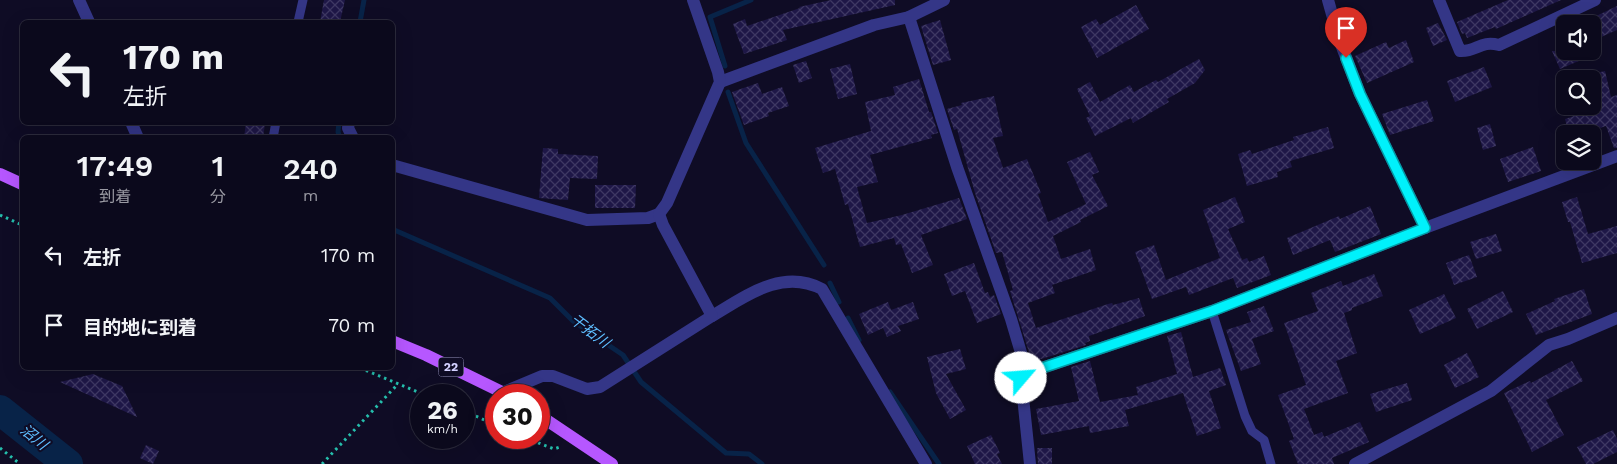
<!DOCTYPE html>
<html lang="ja">
<head>
<meta charset="utf-8">
<style>
	:root { --surface:#0b091c; --page:#141225; --text:#f1f3f6; --muted:#9a9aa3; --line:#2b2a3b }
	body { margin:0; font-family:"Work Sans","Noto Sans JP",sans-serif; background:var(--page); color:var(--text); height:100vh; display:flex; flex-direction:column; font-size:19px; white-space:nowrap }
	* { box-sizing:border-box; margin:0 }
	p { font-size:16px; color:var(--muted) }
	.icon { flex:none; width:28px; height:28px; fill:none; stroke:currentColor; stroke-width:2; stroke-linecap:round; stroke-linejoin:round }
	.map { position:relative; flex:1; overflow:hidden }
	.panel { position:absolute; left:20px; top:135px; width:375px; height:235px; display:flex; flex-direction:column; background:var(--surface); border-radius:8px; box-shadow:0 5px 20px #0002,0 0 0 1px var(--line) }
	.panel>* { flex:none }
	.hud { position:absolute; left:20px; top:20px; width:375px; height:105px; border-radius:8px; box-shadow:0 5px 20px #0002,0 0 0 1px var(--line); background:#0b091c; color:var(--text); overflow:hidden }
	.fabs { position:absolute; left:1556px; top:15px; display:grid; gap:10px }
	.fabs a { display:grid; place-items:center; width:45px; height:45px; border-radius:8px; background:var(--surface); box-shadow:0 5px 20px #0002,0 0 0 1px var(--line); font-size:25px }
	.speed { position:absolute; left:410px; top:384px; display:flex; gap:10px; font-size:25px; font-weight:700; text-align:center }
	.speed>* { display:grid; place-content:center; width:65px; height:65px; border-radius:50%; background:var(--surface); box-shadow:0 5px 20px #0002,0 0 0 1px var(--line); line-height:1 }
	.speed small { font-size:12px; font-weight:400 }
	.speed .limit { border:8px solid #d22; background:#fff; color:#111 }
	.pin { position:absolute; display:grid; place-items:center; width:42px; height:42px; color:#fff; margin:-51px -21px; border-radius:50% 50% 50% 0; rotate:-45deg; box-shadow:0 0 5px #0007 }
	.pin .icon { rotate:45deg }
	.me { position:absolute; width:55px; margin:-28px; rotate:63deg; stroke-linejoin:round; filter:drop-shadow(0 0 4px #0008) }
	.turn { display:flex; align-items:center; gap:18px; height:105px; padding:0 20px; font-size:22px }
	.turn .icon { width:65px; height:65px; stroke-width:2.5 }
	.turn b { display:block; font-size:35px; line-height:42px }
	.eta { display:flex; justify-content:space-evenly; align-items:center; height:85px; text-align:center }
	.eta b { font-size:30px; font-weight:600; line-height:35px }
	ul { padding:0; list-style:none }
	li { display:flex; align-items:center; gap:15px; height:70px; padding:0 20px }
	li div { flex:1 }
	li b { display:block; font-size:19px }
	li em { font-style:normal }
	.map>svg:first-child { display:block }
	.lines { fill:none; stroke-linecap:round; stroke-linejoin:round }
	.stream { stroke:#082348; stroke-width:5 }
	.river { stroke:#082348; stroke-width:30 }
	.building { fill:url(#building-cross-hatch) }
	.path { stroke:#25beac; stroke-width:3; stroke-dasharray:2.5 4; stroke-linecap:butt }
	.lane { stroke:#343687; stroke-width:9 }
	.street { stroke:#343687; stroke-width:12 }
	.primary { stroke:#b657ff; stroke-width:12 }
	.route-casing { stroke:#009da3; stroke-width:12 }
	.route { stroke:#00f1fb; stroke-width:9 }
	.labels { text-anchor:middle; stroke-width:4; stroke-linejoin:round; paint-order:stroke }
	.shield { fill:#0f0c25; stroke:#9895be; stroke-width:1 }
	.shield-label { font-size:12px; font-weight:bold; fill:#d3d0ff }
	.water-label { font-size:15px; font-style:italic; fill:#5ebeff; stroke:#0f0c25 }
</style>
</head>
<body>
<div class="map">
<svg width="1617" height="464" viewBox="0 0 1617 464">
	<defs>
		<pattern id="building-cross-hatch" width="8" height="8" patternUnits="userSpaceOnUse" patternTransform="scale(1.25)"><rect width="8" height="8" fill="#1e1747"/><path d="M0 0l8 8M0 8l8-8" fill="none" stroke="#3e3863"/></pattern>
	</defs>
	<rect width="100%" height="100%" fill="#0f0c25"/>
	<g class="lines">
		<g class="stream">
			<polyline points="360,22 364,0"/>
			<polyline points="725,66 710,17 751,0"/>
			<polyline points="728,92 746,143 824,265"/>
			<polyline points="339,122 338,132 340,138"/>
			<polyline points="392,229 550,298 573,321 623,355 641,382 726,453 749,454 762,464"/>
			<polyline points="830,283 839,302"/>
			<polyline points="848,318 859,340"/>
			<polyline points="890,392 939,464"/>
		</g>
		<polyline class="river" points="0,410 68,464"/>
	</g>
	<g class="building">
		<polygon points="324,0 345,0 340,22 320,22"/>
		<polygon points="831,0 895,0 895,5 783,30 787,40 744,54 733,24 745,19 747,26 800,8 799,7"/>
		<polygon points="1508,0 1561,0 1496,29 1495,27 1467,38 1465,33 1462,34 1457,22"/>
		<polygon points="1136,5 1149,29 1097,58 1081,27 1096,19 1100,25"/>
		<polygon points="1617,6 1617,30 1601,37 1592,18"/>
		<polygon points="940,20 951,60 933,65 921,26"/>
		<polygon points="1438,23 1447,40 1433,46 1426,28"/>
		<polygon points="1406,40 1414,62 1367,83 1355,56 1386,42 1389,48"/>
		<polygon points="1552,51 1602,51 1560,69"/>
		<polygon points="1199,59 1205,70 1195,83 1167,99 1169,102 1133,123 1131,118 1095,136 1086,118 1090,116 1077,89 1090,82 1100,102 1130,85 1134,92 1156,80 1158,82"/>
		<polygon points="806,61 812,78 799,83 793,65"/>
		<polygon points="850,64 857,94 838,99 830,69"/>
		<polygon points="1484,67 1492,87 1455,102 1447,81"/>
		<polygon points="1605,71 1611,97 1617,95 1617,148 1614,148 1606,126 1581,134 1569,134 1565,119 1595,109 1592,100 1592,74"/>
		<polygon points="919,79 929,112 931,112 938,133 931,135 932,138 870,155 878,182 857,187 867,223 902,215 959,198 967,219 921,235 933,265 912,273 901,244 896,245 894,238 860,247 848,204 845,205 835,169 823,173 815,148 871,131 865,102 895,95 893,87"/>
		<polygon points="758,83 762,94 782,87 789,106 768,113 769,116 744,125 732,92"/>
		<polygon points="994,96 1003,136 993,138 1003,168 1027,159 1041,193 1038,194 1048,222 1086,204 1067,162 1090,152 1099,172 1092,175 1108,206 1080,220 1081,222 1053,236 1061,259 1090,249 1096,270 1052,285 1055,293 1028,303 1036,328 1108,304 1112,303 1113,305 1139,298 1145,316 1089,336 1090,341 1085,343 1086,345 1032,362 1010,291 1013,290 1002,252 996,253 975,193 957,129 954,130 947,109 962,105 961,103"/>
		<polygon points="1427,100 1434,121 1390,135 1382,114"/>
		<polygon points="246,122 265,124 263,138 244,138"/>
		<polygon points="1490,124 1496,146 1483,150 1477,128"/>
		<polygon points="1328,127 1334,148 1290,161 1292,167 1277,172 1278,177 1247,186 1238,154 1250,150 1252,154 1294,140 1293,137"/>
		<polygon points="1533,147 1541,171 1508,182 1500,159"/>
		<polygon points="543,148 558,149 558,154 598,156 597,179 570,178 568,200 539,198"/>
		<polygon points="595,185 636,185 635,208 595,208"/>
		<polygon points="1235,197 1245,222 1228,229 1242,260 1247,258 1249,262 1264,256 1271,275 1237,288 1233,278 1189,295 1186,287 1152,299 1135,252 1154,245 1166,280 1220,258 1203,210"/>
		<polygon points="1577,197 1588,234 1617,226 1617,253 1582,263 1570,222 1568,222 1562,202"/>
		<polygon points="1370,206 1381,234 1335,252 1330,240 1293,255 1287,238 1339,216 1340,219"/>
		<polygon points="1496,234 1502,251 1476,259 1470,242"/>
		<polygon points="1469,255 1477,277 1454,285 1446,263"/>
		<polygon points="974,263 985,293 988,292 990,297 994,295 1001,314 977,323 965,291 952,296 944,274"/>
		<polygon points="1374,274 1383,296 1352,308 1352,310 1344,313 1357,353 1336,361 1348,393 1304,409 1314,435 1322,432 1324,437 1360,422 1369,442 1332,458 1334,464 1298,464 1289,441 1294,439 1278,395 1306,385 1284,323 1318,311 1311,293 1341,281 1343,286"/>
		<polygon points="1584,289 1592,314 1536,335 1526,314 1555,301 1554,299"/>
		<polygon points="1503,291 1513,312 1477,329 1467,309"/>
		<polygon points="1444,294 1456,318 1420,334 1409,310"/>
		<polygon points="888,302 891,310 913,302 919,319 898,326 901,331 887,337 883,328 868,335 859,314"/>
		<polygon points="1264,306 1274,331 1252,339 1261,364 1241,371 1226,330 1251,322 1247,312"/>
		<polygon points="1181,332 1193,377 1220,368 1226,385 1209,391 1221,428 1197,436 1183,393 1125,410 1129,426 1090,433 1089,426 1041,435 1036,409 1079,401 1071,367 1090,361 1100,402 1138,395 1136,387 1177,374 1167,336"/>
		<polygon points="960,349 966,369 946,374 966,410 950,419 936,393 927,357"/>
		<polygon points="1467,353 1479,377 1455,388 1444,365"/>
		<polygon points="1572,361 1583,381 1546,400 1564,435 1532,452 1504,393 1530,381 1531,383"/>
		<polygon points="93,374 122,386 137,417 60,382"/>
		<polygon points="1407,383 1412,400 1376,412 1370,394"/>
		<polygon points="1613,430 1617,439 1617,452 1593,464 1586,464 1577,447"/>
		<polygon points="991,435 1000,453 997,454 1002,464 975,464 967,446"/>
		<polygon points="146,445 159,451 153,464 140,458"/>
		<polygon points="1037,448 1052,448 1052,464 1038,464"/>
	</g>
	<g class="lines">
		<g class="path">
			<polyline points="0,215 22,225"/>
			<polyline points="360,368 425,395"/>
			<polyline points="464,411 496,425"/>
			<polyline points="526,438 554,449 560,447"/>
			<polyline points="0,448 20,464"/>
			<polyline points="322,464 398,384"/>
		</g>
		<g class="lane">
			<polyline points="298,22 303,0"/>
			<polyline points="273,138 276,122"/>
			<polyline points="1212,311 1245,416 1252,431 1264,440 1271,464"/>
		</g>
		<g class="street">
			<polyline points="79,0 89,22"/>
			<polyline points="1328,0 1339,39 1360,94 1425,228"/>
			<path d="M1439,0L1460,51C1477,52 1480,40 1499,45L1595,0"/>
			<polyline points="909,17 957,167 1011,319 1027,373"/>
			<polyline points="720,82 874,25 909,17 944,0"/>
			<polyline points="131,122 138,138"/>
			<polyline points="349,122 348,128 353,138"/>
			<polyline points="392,165 587,220 648,218 659,214"/>
			<path d="M712,316C746,296 782,268 822,289L926,464"/>
			<polyline points="504,392 542,376 553,376 587,389 600,387 712,316 663,225 659,214 667,203 720,82 718,72 693,0"/>
			<polyline points="1030,464 1021,378 1027,373 1212,311 1425,228 1617,156"/>
			<polyline points="1355,464 1491,391 1549,345 1568,339 1617,318"/>
		</g>
		<g class="primary">
			<polyline points="0,174 22,184"/>
			<polyline points="392,341 426,355 508,395"/>
			<polyline points="539,415 612,464"/>
		</g>
	</g>
	<g class="lines">
		<g class="route-casing">
			<polyline id="route" points="1021,378 1027,373 1212,311 1425,228 1360,94 1346,58"/>
		</g>
		<use href="#route" class="route"/>
	</g>
	<g class="labels">
		<rect class="shield" x="438.5" y="357.5" width="25" height="19" rx="4"/>
		<g class="shield-label">
			<text x="451" y="371">22</text>
		</g>
		<g class="water-label">
			<text transform="translate(590 331) rotate(37)" y="5">干拓川</text>
			<text transform="translate(34 437) rotate(39)" y="5">沼川</text>
		</g>
	</g>
</svg>
<div class="fabs">
<a><svg class="icon" aria-label="sound" viewBox="0 0 24 24"><path d="M4 9h4l5-4v14l-5-4H4zM17 9q2 3 0 6"/></svg></a>
<a><svg class="icon" aria-label="search" viewBox="0 0 24 24"><circle cx="10" cy="10" r="6"/><path d="M15 15l6 6"/></svg></a>
<a><svg class="icon" aria-label="layers" viewBox="0 0 24 24"><path d="M12 4l9 5-9 5-9-5zM3 14l9 5 9-5"/></svg></a>
</div>
<div class="speed"><div>26<small>km/h</small></div><div class="limit">30</div></div>
<div class="pin" style="left:1346px;top:58px;background:#d93025"><svg class="icon" aria-label="arrive" viewBox="0 0 24 24"><path d="M6 21V4h12l-3 4 3 4H6"/></svg></div>
<svg class="me" style="left:1021px;top:378px" viewBox="-20 -20 40 40"><circle r="19" fill="#fff"/><path d="M0-13L10 11 0 6-10 11z" fill="#00f1fb"/></svg>
<div class="hud">
<div class="turn"><svg class="icon" aria-label="left" viewBox="0 0 24 24"><path d="M17 20v-9H6M10 6l-5 5 5 5"/></svg><div><b>170 m</b>左折</div></div>
</div>
<section class="panel">
<div class="eta">
<div><b>17:49</b><p>到着</p></div>
<div><b>1</b><p>分</p></div>
<div><b>240</b><p>m</p></div>
</div>
<ul>
<li><svg class="icon" aria-label="left" viewBox="0 0 24 24"><path d="M17 20v-9H6M10 6l-5 5 5 5"/></svg><div><b>左折</b></div><em>170 m</em></li>
<li><svg class="icon" aria-label="arrive" viewBox="0 0 24 24"><path d="M6 21V4h12l-3 4 3 4H6"/></svg><div><b>目的地に到着</b></div><em>70 m</em></li>
</ul>
</section>
</div>
</body>
</html>
